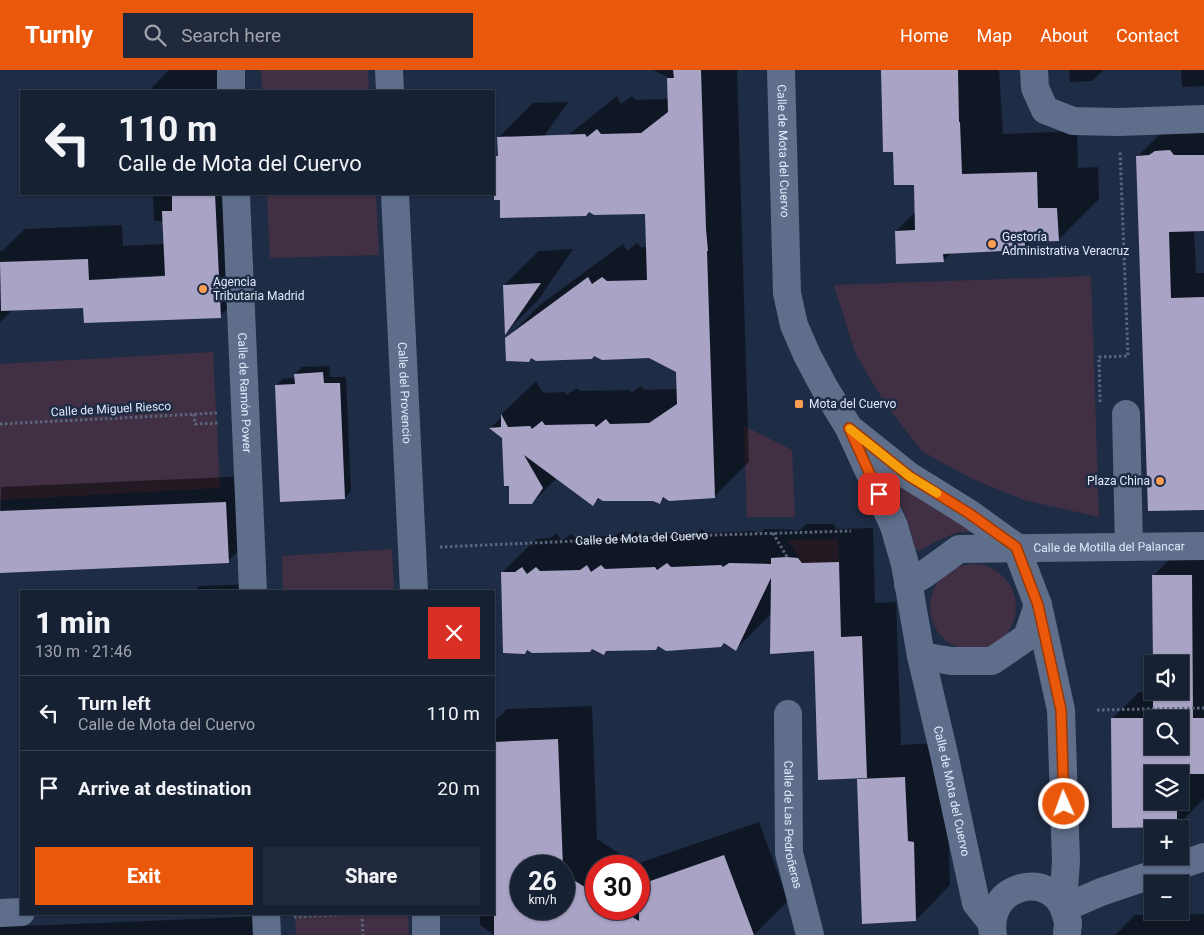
<!DOCTYPE html>
<html lang="en">
<head>
<meta charset="utf-8">
<style>
	:root { --surface:#172134; --page:#20293c; --text:#f1f3f6; --muted:#9ea3ac; --line:#363e4f; --accent:#ea580c }
	body { margin:0; font-family:Roboto,sans-serif; background:var(--page); color:var(--text); height:100vh; display:flex; flex-direction:column; font-size:19px; white-space:nowrap }
	* { box-sizing:border-box; margin:0 }
	p { font-size:16px; color:var(--muted) }
	.icon { flex:none; width:28px; height:28px; fill:none; stroke:currentColor; stroke-width:2; stroke-linecap:round; stroke-linejoin:round }
	.map { position:relative; flex:1; overflow:hidden }
	.panel { position:absolute; left:20px; top:520px; width:475px; height:325px; display:flex; flex-direction:column; background:var(--surface); border-radius:0px; box-shadow:0 1px 4px #0004,0 0 0 1px var(--line) }
	.panel>* { flex:none }
	.guide { position:absolute; left:20px; top:20px; width:475px; height:105px; border-radius:0px; box-shadow:0 1px 4px #0004,0 0 0 1px var(--line); background:#172134; color:var(--text); overflow:hidden }
	.tools { position:absolute; left:1144px; top:585px; display:grid; gap:10px }
	.tools a { display:grid; place-items:center; width:45px; height:45px; border-radius:0px; background:var(--surface); box-shadow:0 1px 4px #0004,0 0 0 1px var(--line); font-size:25px }
	.speed { position:absolute; left:510px; top:785px; display:flex; gap:10px; font-size:25px; font-weight:700; text-align:center }
	.speed>* { display:grid; place-content:center; width:65px; height:65px; border-radius:50%; background:var(--surface); box-shadow:0 1px 4px #0004,0 0 0 1px var(--line); line-height:1 }
	.speed small { font-size:12px; font-weight:400 }
	.speed .limit { border:8px solid #d22; background:#fff; color:#111 }
	.pin { position:absolute; display:grid; place-items:center; width:42px; height:42px; color:#fff; margin:-21px; border-radius:10px; box-shadow:0 2px 8px #0006 }
	.me { position:absolute; width:55px; margin:-28px; rotate:358deg; stroke-linejoin:round; filter:drop-shadow(0 0 4px #0008) }
	.turn { display:flex; align-items:center; gap:18px; height:105px; padding:0 15px; font-size:22px }
	.turn .icon { width:65px; height:65px; stroke-width:2.5 }
	.turn b { display:block; font-size:35px; line-height:42px }
	.round { display:grid; place-items:center; flex:none; width:52px; height:52px; border-radius:0px; background:var(--page) }
	.overview { display:flex; align-items:center; justify-content:space-between; height:85px; padding:0 15px }
	h1 { font-size:30px; font-weight:800; line-height:38px }
	.cta { display:flex; gap:10px; margin-top:auto; padding:10px 15px }
	.cta a { flex:1; height:58px; border-radius:0px; background:var(--accent); color:#fff; font-size:20px; font-weight:800; line-height:58px; text-align:center }
	.cta a+a { background:var(--page); color:var(--text) }
	ul { padding:0; list-style:none }
	li { display:flex; align-items:center; gap:15px; height:75px; padding:0 15px; border-top:1px solid var(--line) }
	li div { flex:1 }
	li b { display:block; font-size:19px }
	li em { font-style:normal }
	header { display:flex; align-items:center; gap:30px; box-sizing:border-box; height:70px; padding:0 25px; background:var(--accent); color:#fff }
	header strong { font-size:24px }
	nav { display:flex; gap:28px; margin-inline-start:auto; font-size:18px }
	.search { width:350px; height:45px; background:var(--page); display:flex; align-items:center; gap:12px; box-sizing:border-box; padding:0 18px; border-radius:0px; color:var(--muted); font-size:19px }
	.map>svg:first-child { display:block }
	.green { fill:#412f43 }
	.shadow { fill:#0007; fill-rule:evenodd }
	.building { fill:#a9a3c5; fill-rule:evenodd }
	.lines { fill:none; stroke-linecap:round; stroke-linejoin:round }
	.path { stroke:#5a667d; stroke-width:3; stroke-dasharray:2.5 2.5; stroke-linecap:butt }
	.minor { stroke:#5e6e8b; stroke-width:28 }
	.route-casing { stroke:#983908; stroke-width:12 }
	.route { stroke:#ea580c; stroke-width:9 }
	.slow { stroke:#f59e0b; stroke-width:9 }
	.poi-dot { fill:#fc9e52; stroke:#1f2c45; stroke-width:2 }
	.labels { text-anchor:middle; stroke-width:5; stroke-linejoin:round; paint-order:stroke }
	.street-label { font-size:12px; fill:#e1eafb; stroke:#1f2c45 }
	.poi-label { font-size:12px; fill:#e1eafb; stroke:#1f2c45; text-anchor:start }
</style>
</head>
<body>
<header>
<strong>Turnly</strong>
<div class="search"><svg class="icon" aria-label="search" viewBox="0 0 24 24"><circle cx="10" cy="10" r="6"/><path d="M15 15l6 6"/></svg>Search here</div>
<nav><a>Home</a><a>Map</a><a>About</a><a>Contact</a></nav>
</header>
<div class="map">
<svg width="1204" height="865" viewBox="0 0 1204 865">
	<rect width="100%" height="100%" fill="#1f2c45"/>
	<g class="green">
		<polygon points="261,0 368,0 369,21 262,21"/>
		<polygon points="267,124 376,124 379,185 270,188"/>
		<polygon points="1091,206 1099,447 1024,430 970,408 922,381 886,335 855,283 834,215"/>
		<polygon points="213,282 220,418 0,430 0,294"/>
		<polygon points="744,356 792,380 795,447 747,447"/>
		<path d="M892,407L974,462H959L938,470L920,481L915,479C911,454 900,432 888,410Z"/>
		<polygon points="838,469 839,492 802,493 788,470"/>
		<polygon points="392,479 394,521 283,521 282,486"/>
		<circle cx="973" cy="537" r="43"/>
		<polygon points="295,844 408,844 409,865 296,865"/>
	</g>
	<g class="shadow">
		<polygon points="168,0 234,0 232,21 149,21 168,1"/>
		<polygon points="653,0 737,0 749,392 714,427 665,427 660,433 653,429 600,428 593,434 557,408 532,433 510,415 503,367 491,358 502,346 502,344 536,311 543,323 565,322 566,325 577,318 580,321 629,320 631,323 641,316 645,320 678,319 678,301 649,287 595,285 506,269 541,234 623,174 627,181 637,173 641,177 647,177 646,143 536,91 617,26 621,34 632,26 635,30 669,29 669,8"/>
		<polygon points="882,0 999,0 1003,64 1077,61 1078,98 1098,97 1099,129 1058,170 1033,170 1025,179 952,182 943,191 896,161 916,141 915,114 894,80"/>
		<polygon points="1069,0 1103,0 1092,11 1070,12"/>
		<polygon points="1181,0 1204,0 1204,16 1182,17"/>
		<polygon points="568,32 534,81 499,67 533,33"/>
		<polygon points="1204,60 1204,159 1194,160 1196,203 1204,203 1204,438 1138,86 1163,61"/>
		<path d="M153,124H250L254,212L220,246L85,237L12,240L0,252V181H2L25,159L122,155L123,176L165,174L164,151H154ZM171,205L172,207L118,210V207Z"/>
		<polygon points="573,179 539,229 506,262 504,215 539,181"/>
		<polygon points="329,296 330,307 346,307 351,421 345,428 276,316 283,309 296,308 295,304 302,297"/>
		<polygon points="251,406 254,465 228,491 0,502 1,417"/>
		<polygon points="806,454 833,454 837,459 873,458 875,533 896,532 901,673 899,675 939,673 948,738 950,815 916,850 858,709 860,707 815,579 772,543 736,579 725,572 721,576 658,575 608,580 604,583 593,577 528,579 524,583 502,503 536,469 550,468 557,463 561,471 571,464 575,467 615,466 622,461 626,469 636,461 640,465 690,463 691,467 702,459 706,463 756,461 757,464 765,459 800,460"/>
		<path d="M1180,479H1204V729L1177,756L1113,757L1112,649L1139,622L1180,621V594L1153,506ZM1152,649H1180V676H1152ZM1152,704H1180V731H1152Z"/>
		<polygon points="256,514 256,521 194,521 199,516"/>
		<path d="M592,636L597,769L636,794L759,752L788,831L754,865H494L480,855V844H494V652L507,639ZM521,796H564V839H521ZM596,796H639V839H596Z"/>
		<polygon points="1204,844 1204,865 1115,865 1135,845"/>
		<polygon points="268,846 269,865 0,865 0,857"/>
	</g>
	<g class="building">
		<polygon points="673,0 701,0 706,159 708,181 707,181 715,428 669,431 663,427 660,434 653,431 603,431 598,428 593,436 524,385 543,418 532,434 509,434 509,416 504,416 502,368 489,358 501,357 501,344 508,357 530,356 532,359 542,351 545,355 594,354 596,357 606,349 610,354 649,353 677,334 676,302 649,288 602,290 594,286 592,289 536,291 531,288 529,292 506,291 505,268 588,207 592,214 602,207 607,211 647,210 645,144 594,145 589,142 586,146 500,148 500,130 494,130 494,86 498,86 497,67 585,64 587,67 597,59 601,64 641,63 668,42 667,8 674,8"/>
		<polygon points="881,0 958,0 959,52 960,52 962,104 1037,102 1038,138 1057,138 1059,171 1025,172 1025,180 943,184 944,192 896,194 895,161 915,160 914,115 894,115 893,82 883,82"/>
		<polygon points="1170,80 1174,85 1204,85 1204,161 1169,162 1171,228 1204,227 1204,440 1148,441 1136,86 1149,85 1155,81"/>
		<polygon points="172,124 215,124 221,248 84,253 83,238 1,241 0,192 88,189 89,210 165,206 162,141 172,141"/>
		<polygon points="541,213 505,265 503,215"/>
		<polygon points="323,302 324,313 340,313 345,429 280,432 275,315 295,314 294,304"/>
		<polygon points="226,432 229,493 0,503 0,441"/>
		<polygon points="787,487 798,488 802,493 839,492 841,567 862,566 867,708 818,710 814,581 770,584 771,508 736,581 724,573 721,577 666,581 658,576 656,580 606,581 604,585 592,579 590,582 532,583 527,580 525,584 503,583 501,502 515,502 522,497 527,504 536,497 540,501 580,500 587,495 591,502 601,495 605,499 655,497 657,500 667,493 671,497 721,495 723,497 729,493 771,494 771,488"/>
		<path d="M1152,505H1192L1193,648H1204V704H1152V731H1177V757L1112,758L1111,648H1153V621H1180V594H1153ZM1152,649H1180V676H1152Z"/>
		<polygon points="558,669 563,796 521,796 521,839 564,839 564,804 596,824 596,839 619,839 639,851 639,815 724,785 754,865 494,865 494,672"/>
		<polygon points="905,707 908,771 914,772 916,851 862,854 857,709"/>
	</g>
	<g class="lines">
		<g class="path">
			<polyline points="1100,332 1099,287 1128,286 1120,80"/>
			<polyline points="194,344 195,354 219,353"/>
			<polyline points="0,354 217,343"/>
			<polyline points="773,463 787,487"/>
			<path id="s1" d="M440,477L715,465L851,461"/>
			<polyline points="1097,640 1204,638"/>
			<polyline points="362,844 363,865"/>
			<polyline points="294,847 361,844"/>
		</g>
		<g class="minor">
			<polyline points="231,0 231,21"/>
			<polyline points="389,0 390,21"/>
			<path id="s2" d="M781,0L787,223L794,255L807,285L824,317L849,358L894,456L905,494L921,586L944,684L976,833L992,853"/>
			<polyline points="1034,0 1035,18 1045,40 1073,51 1119,52 1204,49"/>
			<path id="s3" d="M236,124L253,521"/>
			<path id="s4" d="M395,124L414,521"/>
			<polyline points="1126,344 1129,477"/>
			<polyline points="854,362 909,406 970,444 1016,477 1038,535 1061,640 1066,791 1063,835"/>
			<path id="s5" d="M908,514L926,503L959,479L1204,476"/>
			<polyline points="921,586 951,591 992,591 1027,567 1038,535"/>
			<path id="s6" d="M788,644L789,783L810,865"/>
			<polyline points="1064,838 1101,822 1204,787"/>
			<polyline points="0,843 21,842"/>
			<polyline points="266,844 267,865"/>
			<polyline points="426,844 426,865"/>
			<path d="M993,865C985,812 1053,800 1065,842C1066,846 1068,850 1068,853C1068,857 1067,861 1067,865"/>
		</g>
	</g>
	<g class="lines">
		<g class="route-casing">
			<polyline id="route" points="879,424 849,358 909,406 970,444 1016,477 1038,535 1061,640 1064,734"/>
		</g>
		<use href="#route" class="route"/>
		<polyline class="slow" points="850,359 909,406 937,423"/>
	</g>
	<g class="poi-dot">
		<circle cx="992" cy="174" r="5"/>
		<circle cx="203" cy="219" r="5"/>
		<rect x="794" y="329" width="10" height="10" rx="2.5"/>
		<circle cx="1160" cy="411" r="5"/>
	</g>
	<g class="labels">
		<g class="street-label">
			<text dy="4" stroke="none"><textPath href="#s2" startOffset="81">Calle de Mota del Cuervo</textPath></text>
			<text dy="4" stroke="none"><textPath href="#s3" startOffset="199">Calle de Ramón Power</textPath></text>
			<text dy="4" stroke="none"><textPath href="#s4" startOffset="199">Calle del Provencio</textPath></text>
			<text transform="translate(111 339) rotate(-3)" y="4">Calle de Miguel Riesco</text>
			<text dy="4" stroke="none"><textPath href="#s1" startOffset="202">Calle de Mota del Cuervo</textPath></text>
			<text dy="4" stroke="none"><textPath href="#s5" startOffset="212">Calle de Motilla del Palancar</textPath></text>
			<text dy="4" stroke="none"><textPath href="#s2" startOffset="752">Calle de Mota del Cuervo</textPath></text>
			<text dy="4" stroke="none"><textPath href="#s6" startOffset="111">Calle de Las Pedroñeras</textPath></text>
		</g>
		<g class="poi-label">
			<text x="1002" y="171">Gestoría<tspan x="1002" dy="14">Administrativa Veracruz</tspan></text>
			<text x="213" y="216">Agencia<tspan x="213" dy="14">Tributaria Madrid</tspan></text>
			<text x="809" y="338">Mota del Cuervo</text>
			<text x="1150" y="415" text-anchor="end">Plaza China</text>
		</g>
	</g>
</svg>
<div class="tools">
<a><svg class="icon" aria-label="sound" viewBox="0 0 24 24"><path d="M4 9h4l5-4v14l-5-4H4zM17 9q2 3 0 6"/></svg></a>
<a><svg class="icon" aria-label="search" viewBox="0 0 24 24"><circle cx="10" cy="10" r="6"/><path d="M15 15l6 6"/></svg></a>
<a><svg class="icon" aria-label="layers" viewBox="0 0 24 24"><path d="M12 4l9 5-9 5-9-5zM3 14l9 5 9-5"/></svg></a>
<a>+</a>
<a>−</a>
</div>
<div class="speed"><div>26<small>km/h</small></div><div class="limit">30</div></div>
<div class="pin" style="left:879px;top:424px;background:#d93025"><svg class="icon" aria-label="arrive" viewBox="0 0 24 24"><path d="M6 21V4h12l-3 4 3 4H6"/></svg></div>
<svg class="me" style="left:1064px;top:734px" viewBox="-20 -20 40 40"><circle r="17" fill="#ea580c" stroke="#fff" stroke-width="3"/><path d="M0-11L8 9 0 5-8 9z" fill="#fff"/></svg>
<div class="guide">
<div class="turn"><svg class="icon" aria-label="left" viewBox="0 0 24 24"><path d="M17 20v-9H6M10 6l-5 5 5 5"/></svg><div><b>110 m</b>Calle de Mota del Cuervo</div></div>
</div>
<section class="panel">
<div class="overview"><div><h1>1 min</h1><p>130 m · 21:46</p></div><a class="round" style="background:#d93025;color:#fff"><svg class="icon" aria-label="close" viewBox="0 0 24 24"><path d="M6 6l12 12M18 6L6 18"/></svg></a></div>
<ul>
<li><svg class="icon" aria-label="left" viewBox="0 0 24 24"><path d="M17 20v-9H6M10 6l-5 5 5 5"/></svg><div><b>Turn left</b><p>Calle de Mota del Cuervo</p></div><em>110 m</em></li>
<li><svg class="icon" aria-label="arrive" viewBox="0 0 24 24"><path d="M6 21V4h12l-3 4 3 4H6"/></svg><div><b>Arrive at destination</b></div><em>20 m</em></li>
</ul>
<div class="cta"><a>Exit</a><a>Share</a></div>
</section>
</div>
</body>
</html>
